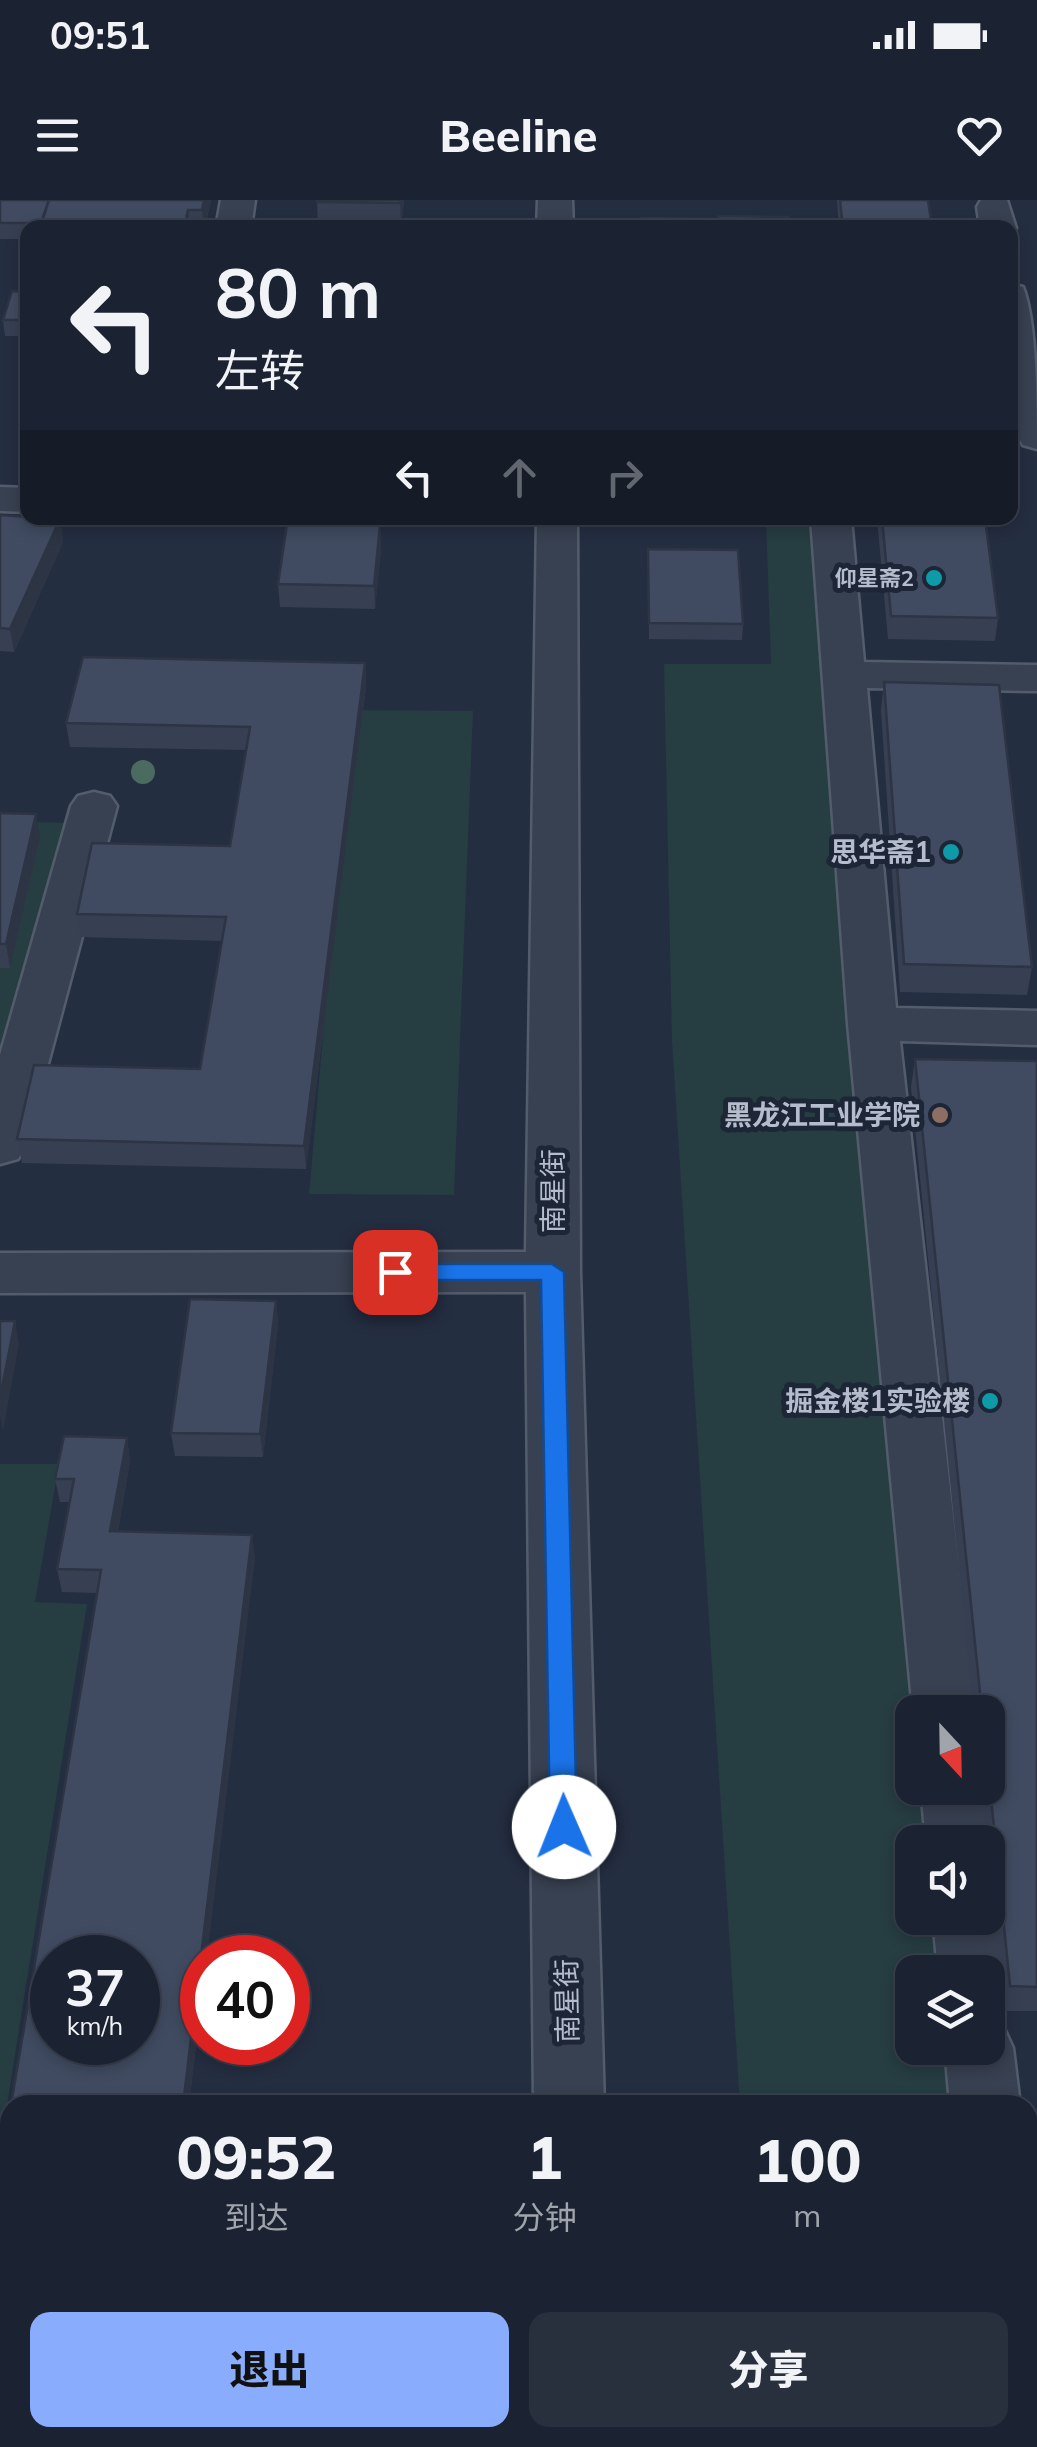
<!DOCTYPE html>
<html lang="zh">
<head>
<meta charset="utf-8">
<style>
	:root { --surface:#1b2231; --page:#282f3d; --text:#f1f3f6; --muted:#a0a4ab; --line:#393f4d; --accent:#89adfc }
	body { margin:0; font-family:Mulish,"Noto Sans SC",sans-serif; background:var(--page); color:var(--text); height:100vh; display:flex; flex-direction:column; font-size:38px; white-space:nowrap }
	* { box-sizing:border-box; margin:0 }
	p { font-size:32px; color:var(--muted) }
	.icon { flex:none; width:55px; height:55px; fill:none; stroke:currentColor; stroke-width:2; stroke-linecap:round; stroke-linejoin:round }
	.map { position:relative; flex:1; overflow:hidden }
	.panel { position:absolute; left:0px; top:1895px; width:1038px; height:352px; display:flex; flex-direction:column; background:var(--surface); border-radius:30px 30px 0 0; box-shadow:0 5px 15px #0003,0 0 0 2px var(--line) }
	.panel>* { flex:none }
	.top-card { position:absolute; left:20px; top:20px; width:998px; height:305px; border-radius:20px; box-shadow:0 5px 15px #0003,0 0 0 2px var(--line); background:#1b2231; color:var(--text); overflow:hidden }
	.needle { width:65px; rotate:158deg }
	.controls { position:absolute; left:895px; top:1495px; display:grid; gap:20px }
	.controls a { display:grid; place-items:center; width:110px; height:110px; border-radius:20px; background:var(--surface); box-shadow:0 5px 15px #0003,0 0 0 2px var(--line); font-size:50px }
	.speed { position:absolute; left:30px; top:1735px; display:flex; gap:20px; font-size:50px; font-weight:700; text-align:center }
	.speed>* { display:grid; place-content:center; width:130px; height:130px; border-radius:50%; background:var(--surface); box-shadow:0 5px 15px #0003,0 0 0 2px var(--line); line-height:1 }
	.speed small { font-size:25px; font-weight:400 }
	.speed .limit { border:15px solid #d22; background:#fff; color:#111 }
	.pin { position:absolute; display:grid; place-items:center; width:85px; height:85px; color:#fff; margin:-42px; border-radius:20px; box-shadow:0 5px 15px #0006 }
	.me { position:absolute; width:110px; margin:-55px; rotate:359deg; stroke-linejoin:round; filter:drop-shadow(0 0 8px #0008) }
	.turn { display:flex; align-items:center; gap:35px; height:210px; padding:0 30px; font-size:45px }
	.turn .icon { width:130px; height:130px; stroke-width:2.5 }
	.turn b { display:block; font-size:70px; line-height:85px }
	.lanes { display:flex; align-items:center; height:95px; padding:0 30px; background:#0003; justify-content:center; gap:50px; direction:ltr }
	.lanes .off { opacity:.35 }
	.eta { display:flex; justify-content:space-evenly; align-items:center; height:170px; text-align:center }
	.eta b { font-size:60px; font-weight:800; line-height:70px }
	.action { display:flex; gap:20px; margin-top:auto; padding:20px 30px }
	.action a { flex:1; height:115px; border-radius:20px; background:var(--accent); color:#111; font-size:40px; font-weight:800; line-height:115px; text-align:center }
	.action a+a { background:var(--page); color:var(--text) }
	.status { display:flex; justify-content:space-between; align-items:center; height:70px; padding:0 50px; background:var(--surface); direction:ltr }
	.status svg { height:28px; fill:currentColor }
	header { display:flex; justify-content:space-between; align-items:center; height:130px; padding:0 30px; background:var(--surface); font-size:45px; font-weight:800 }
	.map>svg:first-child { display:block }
	.green { fill:#263d42 }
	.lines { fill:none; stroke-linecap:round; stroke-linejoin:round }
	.minor-casing { stroke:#535c6b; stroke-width:5 }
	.minor { fill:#384151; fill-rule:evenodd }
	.tree { fill:#4b6b60 }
	.wall { fill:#374053 }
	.shaded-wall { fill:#2d3444 }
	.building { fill:#404b61; stroke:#2d3444; stroke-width:2.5; fill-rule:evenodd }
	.route { fill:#1a73e8; stroke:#114b97; stroke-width:2.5 }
	.culture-dot { fill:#0f9aa8; stroke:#1d2636; stroke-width:4 }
	.education-dot { fill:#8d6e63; stroke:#1d2636; stroke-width:4 }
	.labels { text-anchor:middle; stroke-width:10; stroke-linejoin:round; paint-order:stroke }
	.far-poi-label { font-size:22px; font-weight:bold; fill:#b5bccb; stroke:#1d2636; text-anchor:end }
	.poi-label { font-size:28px; font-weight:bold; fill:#b5bccb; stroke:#1d2636; text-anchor:end }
	.street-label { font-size:28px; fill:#b5bccb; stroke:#1d2636 }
</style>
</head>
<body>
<div class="status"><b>09:51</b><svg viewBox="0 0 49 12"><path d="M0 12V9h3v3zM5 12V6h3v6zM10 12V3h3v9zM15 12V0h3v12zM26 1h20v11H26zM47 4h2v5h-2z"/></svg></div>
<header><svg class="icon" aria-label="menu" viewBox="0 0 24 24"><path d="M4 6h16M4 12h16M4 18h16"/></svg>Beeline<svg class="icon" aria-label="heart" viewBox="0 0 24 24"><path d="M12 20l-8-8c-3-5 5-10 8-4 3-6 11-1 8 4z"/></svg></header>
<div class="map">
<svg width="1037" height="2247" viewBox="0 0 1037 2247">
	<rect width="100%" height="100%" fill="#242e41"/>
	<g class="green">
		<polygon points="766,318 845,318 939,1512 912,1512 912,1588 945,1588 950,1642 912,1642 912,1718 956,1718 960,1772 912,1772 912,1848 966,1848 971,1905 740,1905 672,841 664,464 771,464"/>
		<polygon points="352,510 473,511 454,995 309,994"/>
		<polygon points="0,621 72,623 0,886"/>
		<polygon points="0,1264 59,1264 35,1402 87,1404 0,1949"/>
	</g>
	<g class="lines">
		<g class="minor-casing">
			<g id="minor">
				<polygon points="221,0 255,0 251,28 216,28"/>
				<polygon points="538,0 572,0 573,28 537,28"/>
				<polygon points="981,0 1007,0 1016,28 1010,35 1010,28 980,28 977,7"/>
				<path d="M1010,84L1023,87C1037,122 1037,206 1037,249L1023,245C1000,211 1010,126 1010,84Z"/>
				<polygon points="0,287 28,288 28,312 0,311"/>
				<polygon points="537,318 577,318 580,1072 604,1905 534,1905 526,1092 0,1093 0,1053 526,1052"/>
				<polygon points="811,318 851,318 864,462 1037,465 1037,491 867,488 896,808 1037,811 1037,845 900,841 975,1512 913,1512 848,824"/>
				<polygon points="94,592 110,596 117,606 26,946 18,959 0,964 0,855 71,606 78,596"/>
				<polygon points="921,1588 983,1588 990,1642 988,1648 988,1642 926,1642"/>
				<path d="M988,1697C1006,1723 1008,1764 995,1793L988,1796V1772H938L933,1718H988Z"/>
				<polygon points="988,1820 1003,1826 1013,1848 1020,1905 950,1905 945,1848 988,1848"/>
				<polygon points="1028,2054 1037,2054 1037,2126 1028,2125"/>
				<polygon points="537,2238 612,2238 613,2247 537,2247"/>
			</g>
		</g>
		<use href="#minor" class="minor"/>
	</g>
	<circle class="tree" cx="143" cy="572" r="12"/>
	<g class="wall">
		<polygon points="0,0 211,0 205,28 28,28 28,39 0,39"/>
		<polygon points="317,0 404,0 401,28 318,28"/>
		<polygon points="837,0 928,0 931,28 839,28"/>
		<polygon points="28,92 28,136 5,136 3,120"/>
		<polygon points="0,315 60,319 63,342 14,452 0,451"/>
		<polygon points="877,318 985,318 998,418 995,441 888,439"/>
		<polygon points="380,325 381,348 375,409 280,407 278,384"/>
		<polygon points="648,349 743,424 742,440 649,439"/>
		<polygon points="365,463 366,486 306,969 22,963 17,939 200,869 222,741 80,737 77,714 230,646 246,550 70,547 66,523"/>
		<polygon points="884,482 1032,767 1027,795 900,792 881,510"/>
		<polygon points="0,613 40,637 10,768 0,768"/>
		<polygon points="915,859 1037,861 1037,1811 1003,1811 981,1588 988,1588 988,1512 973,1512 911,887"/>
		<polygon points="276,1101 278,1124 263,1257 175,1256 171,1233"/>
		<polygon points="127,1238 130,1261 118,1331 255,1358 202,1758 202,1794 189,1905 97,1393 62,1392 57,1369 70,1302 60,1302 55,1279"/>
		<polygon points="10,2238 149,2238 148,2247 0,2247"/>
	</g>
	<g class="shaded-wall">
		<polygon points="204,0 211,0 204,28 202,10"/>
		<polygon points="400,0 404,0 401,28"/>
		<polygon points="188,10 190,28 184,28"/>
		<polygon points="60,319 63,342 14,452 10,429"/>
		<polygon points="380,325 381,348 375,409 374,386"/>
		<polygon points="365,463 366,486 306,969 304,946"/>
		<polygon points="36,614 40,637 10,768 6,744"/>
		<polygon points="276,1101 278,1124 263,1257 260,1234"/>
		<polygon points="15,1121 19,1144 3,1231 0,1215 0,1198"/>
		<polygon points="127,1238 130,1261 114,1354 110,1331"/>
		<polygon points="252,1335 255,1358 207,1758 202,1758 202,1794 189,1905 183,1905"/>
		<polygon points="41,2238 43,2238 47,2247 40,2247"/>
		<polygon points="144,2238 149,2238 148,2247 146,2247"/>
	</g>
	<g class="building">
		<polygon points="0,0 49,0 41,23 0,23"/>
		<polygon points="49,0 204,0 202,10 188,10 184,28 40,28"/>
		<polygon points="317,0 400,0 400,3 317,2"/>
		<polygon points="840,0 928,0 931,21 842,20"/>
		<polygon points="718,16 788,17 788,28 718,28"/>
		<polygon points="642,18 718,19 718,28 642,28"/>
		<polygon points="12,91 28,92 28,120 3,120"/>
		<polygon points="0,315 60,319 10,429 0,428"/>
		<polygon points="882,318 985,318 998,418 891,416"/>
		<polygon points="287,324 380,325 374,386 278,384"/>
		<polygon points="648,349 738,350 743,424 649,423"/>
		<polygon points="83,457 365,463 304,946 17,939 34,865 200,869 226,717 77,714 92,643 230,646 250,527 66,523"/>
		<polygon points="884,482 999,485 1032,767 904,764"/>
		<polygon points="0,613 36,614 6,744 0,744"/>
		<polygon points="915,859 1037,861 1037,1787 1010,1786 988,1568 988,1512 982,1512"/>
		<polygon points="190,1099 276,1101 260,1234 171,1233"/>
		<polygon points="0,1121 15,1121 0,1198"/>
		<path d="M64,1236L127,1238L110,1331L252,1335L183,1905H11L101,1370L57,1369L74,1279H55ZM52,1758H138V1842H52Z"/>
		<polygon points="10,1913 10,2238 41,2238 40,2247 0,2247 0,1973"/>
	</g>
	<polygon class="route" points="395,1064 552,1064 564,1072 577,1627 573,1635 564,1639 554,1635 550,1627 541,1080 395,1080 384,1072"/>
	<g class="culture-dot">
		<circle cx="934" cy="378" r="10"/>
		<circle cx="951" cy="652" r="10"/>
		<circle cx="990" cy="1201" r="10"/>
	</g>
	<circle class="education-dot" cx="940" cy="915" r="10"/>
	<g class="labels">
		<g class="far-poi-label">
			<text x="914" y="386">仰星斋2</text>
		</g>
		<g class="poi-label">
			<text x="931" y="662">思华斋1</text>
			<text x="920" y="925">黑龙江工业学院</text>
			<text x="970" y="1211">掘金楼1实验楼</text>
		</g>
		<g class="street-label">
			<text transform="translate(553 991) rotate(-90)" y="10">南星街</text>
			<text transform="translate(567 1801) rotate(-91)" y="10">南星街</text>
		</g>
	</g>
</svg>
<div class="controls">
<a><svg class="needle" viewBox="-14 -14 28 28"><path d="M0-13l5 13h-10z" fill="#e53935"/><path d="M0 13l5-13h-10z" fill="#a0a4ab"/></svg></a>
<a><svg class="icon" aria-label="sound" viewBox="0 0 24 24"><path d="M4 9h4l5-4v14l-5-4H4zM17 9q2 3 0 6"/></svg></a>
<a><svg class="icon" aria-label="layers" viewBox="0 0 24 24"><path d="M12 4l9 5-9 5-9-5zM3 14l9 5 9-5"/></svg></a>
</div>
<div class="speed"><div>37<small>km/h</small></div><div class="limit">40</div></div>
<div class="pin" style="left:395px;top:1072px;background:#d93025"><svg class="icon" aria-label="arrive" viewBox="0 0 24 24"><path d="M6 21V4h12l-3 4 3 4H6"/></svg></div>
<svg class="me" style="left:564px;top:1627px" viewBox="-20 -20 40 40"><circle r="19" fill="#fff"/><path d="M0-13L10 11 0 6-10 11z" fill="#1a73e8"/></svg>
<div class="top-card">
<div class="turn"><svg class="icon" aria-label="left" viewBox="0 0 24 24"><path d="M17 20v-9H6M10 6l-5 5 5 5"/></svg><div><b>80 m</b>左转</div></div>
<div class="lanes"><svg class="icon" aria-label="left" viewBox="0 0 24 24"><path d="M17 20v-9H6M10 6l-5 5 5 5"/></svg><svg class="icon off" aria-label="ahead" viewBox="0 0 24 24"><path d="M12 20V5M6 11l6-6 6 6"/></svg><svg class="icon off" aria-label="right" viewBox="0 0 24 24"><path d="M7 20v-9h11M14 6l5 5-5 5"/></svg></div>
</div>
<section class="panel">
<div class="eta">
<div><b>09:52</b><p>到达</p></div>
<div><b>1</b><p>分钟</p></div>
<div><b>100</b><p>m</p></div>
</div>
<div class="action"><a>退出</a><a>分享</a></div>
</section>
</div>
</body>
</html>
